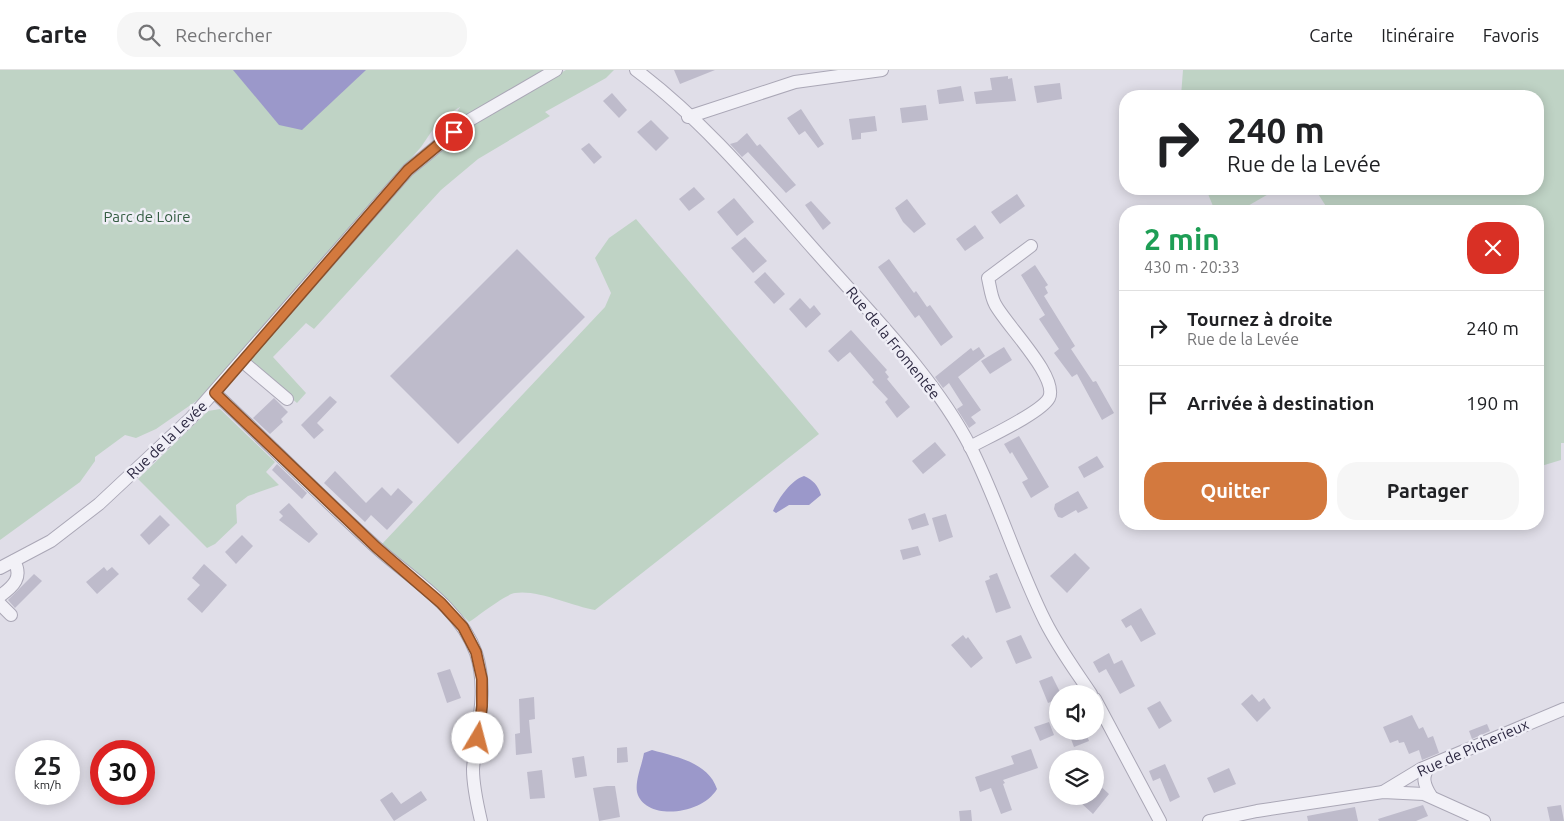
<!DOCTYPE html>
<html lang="fr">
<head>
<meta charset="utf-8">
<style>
	:root { --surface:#fff; --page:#f6f6f6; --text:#202124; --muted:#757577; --line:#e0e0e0; --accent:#d3793e }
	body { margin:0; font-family:Ubuntu,sans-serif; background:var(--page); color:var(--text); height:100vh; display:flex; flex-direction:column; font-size:19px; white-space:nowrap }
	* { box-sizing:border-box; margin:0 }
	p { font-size:16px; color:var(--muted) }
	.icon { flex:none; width:28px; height:28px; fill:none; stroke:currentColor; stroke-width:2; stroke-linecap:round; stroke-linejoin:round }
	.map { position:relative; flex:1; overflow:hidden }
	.side { position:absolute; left:1119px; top:135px; width:425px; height:325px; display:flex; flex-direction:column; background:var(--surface); border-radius:20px; box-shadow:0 2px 12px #0003 }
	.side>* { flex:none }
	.top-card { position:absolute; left:1119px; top:20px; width:425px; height:105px; border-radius:20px; box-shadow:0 2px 12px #0003; background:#fff; color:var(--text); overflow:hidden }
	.controls { position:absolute; left:1049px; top:615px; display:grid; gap:10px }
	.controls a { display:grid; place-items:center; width:55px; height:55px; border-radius:50%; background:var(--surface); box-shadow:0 2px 12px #0003; font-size:25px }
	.speed { position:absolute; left:15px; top:670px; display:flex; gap:10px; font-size:25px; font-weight:700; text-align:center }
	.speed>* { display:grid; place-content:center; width:65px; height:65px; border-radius:50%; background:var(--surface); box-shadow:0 2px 12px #0003; line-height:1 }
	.speed small { font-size:12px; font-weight:400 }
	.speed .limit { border:8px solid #d22; background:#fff; color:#111 }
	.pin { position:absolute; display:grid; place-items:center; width:42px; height:42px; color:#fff; margin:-21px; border:2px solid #fff; border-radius:50%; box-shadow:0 1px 5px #0007 }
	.me { position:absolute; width:55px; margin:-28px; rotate:8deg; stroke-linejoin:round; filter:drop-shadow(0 0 4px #0008) }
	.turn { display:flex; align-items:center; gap:18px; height:105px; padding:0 25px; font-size:22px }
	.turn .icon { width:65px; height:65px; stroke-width:2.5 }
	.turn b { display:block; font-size:35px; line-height:42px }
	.round { display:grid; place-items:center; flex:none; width:52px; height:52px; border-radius:20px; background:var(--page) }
	.overview { display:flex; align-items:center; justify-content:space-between; height:85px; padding:0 25px }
	h1 { font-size:30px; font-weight:700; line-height:38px; color:#1e9e55 }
	.cta { display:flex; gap:10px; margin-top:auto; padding:10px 25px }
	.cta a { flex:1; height:58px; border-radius:20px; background:var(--accent); color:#fff; font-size:20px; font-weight:700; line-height:58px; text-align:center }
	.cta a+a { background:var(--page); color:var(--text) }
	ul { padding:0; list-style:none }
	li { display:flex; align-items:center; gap:15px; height:75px; padding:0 25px; border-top:1px solid var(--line) }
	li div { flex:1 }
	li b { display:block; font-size:19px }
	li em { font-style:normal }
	header { display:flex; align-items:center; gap:30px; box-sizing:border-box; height:70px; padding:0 25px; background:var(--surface); border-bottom:1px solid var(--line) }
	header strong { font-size:24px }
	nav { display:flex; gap:28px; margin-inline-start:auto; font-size:18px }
	.search { width:350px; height:45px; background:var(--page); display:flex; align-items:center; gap:12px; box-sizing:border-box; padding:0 18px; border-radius:20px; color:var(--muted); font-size:19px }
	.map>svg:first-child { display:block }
	.green { fill:#bfd3c5 }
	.water { fill:#9b98ca }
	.building { fill:#bebbcb }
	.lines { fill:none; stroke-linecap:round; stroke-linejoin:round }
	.minor-casing { stroke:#aaa7b6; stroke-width:14 }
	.minor { stroke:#f2f1f7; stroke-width:12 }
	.route-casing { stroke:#894f28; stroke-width:12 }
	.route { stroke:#d3793e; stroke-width:9 }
	.labels { text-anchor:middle; stroke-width:5; stroke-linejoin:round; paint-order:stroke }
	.park-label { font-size:15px; fill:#345c42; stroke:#efeef6 }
	.street-label { font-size:15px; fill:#2b2740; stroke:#efeef6 }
</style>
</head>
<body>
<header>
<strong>Carte</strong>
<div class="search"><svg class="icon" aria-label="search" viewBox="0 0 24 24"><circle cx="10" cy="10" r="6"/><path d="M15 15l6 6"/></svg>Rechercher</div>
<nav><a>Carte</a><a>Itinéraire</a><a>Favoris</a></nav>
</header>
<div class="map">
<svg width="1564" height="751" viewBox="0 0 1564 751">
	<rect width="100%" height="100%" fill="#e0dee8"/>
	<g class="green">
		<polygon points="0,0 543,0 448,56 460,37 440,49 421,77 205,325 156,359 136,368 125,365 95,387 95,391 80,412 0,470"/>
		<path d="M566,0H614L606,8L545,42L550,46L478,89L441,120L314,259L306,253L273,287L306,323L297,333L249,292L414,99C460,59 513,29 566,0Z"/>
		<polygon points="1183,0 1564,0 1564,373 1561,373 1561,390 1538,397 1538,141 1329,141 1315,119 1538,119 1538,26 1181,26"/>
		<polygon points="1206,119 1277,119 1239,141 1215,141"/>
		<path d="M636,149L819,364L595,540C573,536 536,519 515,523C506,524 478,546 469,552L439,522L382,474L605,237L611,223L595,188L609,168Z"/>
		<polygon points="220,339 275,392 266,402 279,415 248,426 236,435 237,453 215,474 207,478 138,409 208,341"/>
	</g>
	<g class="water">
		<polygon points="233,0 366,0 302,60 279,55"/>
		<path d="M804,406C813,410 818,415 821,425L809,435H789L776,443L773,441C778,429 791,410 804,406Z"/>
		<path d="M652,680C676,687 708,692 717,719C701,746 644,751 637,722C635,710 642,695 644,683Z"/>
	</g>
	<g class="building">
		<polygon points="674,0 715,0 680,14"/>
		<polygon points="1008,6 1008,9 1012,8 1016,31 976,34 974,22 992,20 990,8"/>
		<polygon points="1060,13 1062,29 1037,33 1034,16"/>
		<polygon points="961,16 964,31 939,34 937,20"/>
		<polygon points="612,23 627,40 619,48 603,31"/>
		<polygon points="926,35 928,50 902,53 900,38"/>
		<polygon points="801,39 824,74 818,78 805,61 799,65 787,48"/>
		<polygon points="875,46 877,61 861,63 861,69 852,70 849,49"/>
		<polygon points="651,50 669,68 656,81 637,62"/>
		<polygon points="747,63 757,76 760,74 796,115 786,123 748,82 742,87 730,74 737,72"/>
		<polygon points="589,73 602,87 594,94 581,79"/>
		<polygon points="694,117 705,129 689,141 679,129"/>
		<polygon points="1017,124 1025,136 1000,154 991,142"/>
		<polygon points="734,128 754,152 737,166 717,142"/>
		<polygon points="907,129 926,154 914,163 903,152 895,138"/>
		<polygon points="811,131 831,153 823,160 805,135"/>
		<polygon points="975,155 984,168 965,181 956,169"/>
		<polygon points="745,167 767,191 753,203 731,178"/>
		<polygon points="517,179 585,247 458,374 390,306"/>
		<polygon points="889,189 914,223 916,221 927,237 930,235 953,267 941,276 919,245 915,248 878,197"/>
		<polygon points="1035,195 1048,215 1045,217 1048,223 1044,226 1075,276 1071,279 1093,312 1096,311 1114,343 1102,350 1077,304 1072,307 1054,283 1059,279 1039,249 1045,245 1021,205"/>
		<polygon points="765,202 785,224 774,234 754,212"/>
		<polygon points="800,228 810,239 814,235 821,244 806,258 789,239"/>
		<polygon points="851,260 887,300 885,302 889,307 887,309 910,337 897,348 885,332 888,329 872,312 874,310 850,282 838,292 828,281"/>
		<polygon points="979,277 985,286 958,307 981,340 971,347 976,353 969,358 957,339 963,335 949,313 943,318 935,307 971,278 973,281"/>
		<polygon points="1004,277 1012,290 990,304 981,291"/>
		<polygon points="330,326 337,332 317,353 324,360 314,369 301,355"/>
		<polygon points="274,328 288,342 281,349 283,352 270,364 253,348"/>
		<polygon points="1019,366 1049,417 1031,428 1022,412 1028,409 1012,382 1010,384 1004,374"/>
		<polygon points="935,372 946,385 923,404 912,391"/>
		<polygon points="1097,386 1104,397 1084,408 1078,397"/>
		<polygon points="277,394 307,423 302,429 272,400"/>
		<polygon points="335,401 366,433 382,417 391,426 398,418 413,432 387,460 371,445 365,452 324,413"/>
		<polygon points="1078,421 1088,438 1078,443 1076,440 1062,448 1058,447 1054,439 1055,434"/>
		<polygon points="289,433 318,464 309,473 279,450 283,446 279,442"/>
		<polygon points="925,443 929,455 912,460 908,449"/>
		<polygon points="946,444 953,467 939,472 932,448"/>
		<polygon points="160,445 170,455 149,475 140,465"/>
		<polygon points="242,465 253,476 236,494 225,482"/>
		<polygon points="918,476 921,485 903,490 900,480"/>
		<polygon points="1075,483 1090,498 1067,523 1050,506"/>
		<polygon points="204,494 227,515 202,543 187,529 200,515 192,508"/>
		<polygon points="104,497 107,501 112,497 119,504 97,524 86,512"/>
		<polygon points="997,503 1011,538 996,543 985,511 990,509 989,506"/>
		<polygon points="34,504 42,511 15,538 8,530"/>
		<polygon points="1141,538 1156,564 1141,572 1131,555 1126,558 1121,550"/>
		<polygon points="963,565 966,569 968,567 983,588 971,598 951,575"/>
		<polygon points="1021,565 1032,588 1016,594 1006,571"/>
		<polygon points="1109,583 1114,594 1122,590 1135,616 1120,624 1106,599 1099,603 1093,592"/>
		<polygon points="450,599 461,628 447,633 437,603"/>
		<polygon points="1052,606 1061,624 1058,624 1058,629 1048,633 1039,611"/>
		<polygon points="1252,624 1259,632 1264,628 1271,638 1257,652 1241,634"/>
		<polygon points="534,627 535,649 529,650 532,683 516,685 515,664 520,663 519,629"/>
		<polygon points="1160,631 1172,651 1159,659 1147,638"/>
		<polygon points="1412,645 1419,659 1423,657 1428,668 1433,666 1439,683 1422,690 1419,680 1409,684 1404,672 1399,673 1398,670 1390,673 1383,657"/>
		<polygon points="1049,652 1054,665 1040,671 1034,657"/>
		<polygon points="1487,654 1490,661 1472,669 1469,661"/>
		<polygon points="1068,661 1085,661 1089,671 1074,677"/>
		<polygon points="627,677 628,692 617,693 617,678"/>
		<polygon points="1031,679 1038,698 1003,710 1005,713 1003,714 1012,740 1001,744 991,718 980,722 975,707 1014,694 1011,686"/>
		<polygon points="584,686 587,706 575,708 572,688"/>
		<polygon points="1165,694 1180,727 1170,732 1160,708 1153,711 1149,701"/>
		<polygon points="1229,698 1236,714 1214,723 1207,708"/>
		<polygon points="542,700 545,728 530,729 527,702"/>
		<polygon points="1095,711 1109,724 1093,744 1081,733 1087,726 1095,726"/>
		<polygon points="607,716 615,716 620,747 599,751 593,718"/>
		<polygon points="421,721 427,730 394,751 380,730 392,722 401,734"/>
		<polygon points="1423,735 1428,746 1416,751 1379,751 1378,749"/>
		<polygon points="1561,735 1564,751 1550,751 1547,737"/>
		<polygon points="1355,737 1358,751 1308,751 1307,746"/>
		<polygon points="971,740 972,751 960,751 959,741"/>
	</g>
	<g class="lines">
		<g class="minor-casing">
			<g id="minor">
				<path d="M636,0C708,54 766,126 826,193C876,249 936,310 971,378C999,434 1017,495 1045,551C1058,577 1075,600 1091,624"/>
				<polyline points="688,47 795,12 882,0"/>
				<polyline points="242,291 287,329"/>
				<path d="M215,323C269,374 321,427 376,477C410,508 460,537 476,583C489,623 476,659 473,699C473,716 477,734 481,751"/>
				<path d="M970,377C986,368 1041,343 1049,328C1059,307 1005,254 995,234C991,227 990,216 988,208L1031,176"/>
				<polyline points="0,498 51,471 99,434 191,348 408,100 468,51 556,0"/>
				<path d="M0,526C14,516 23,507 14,491"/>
				<polyline points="0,534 11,545"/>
				<polyline points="1095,629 1160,751"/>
				<path d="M1430,696C1421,706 1424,715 1431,726"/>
				<polyline points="1383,722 1421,699 1564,639"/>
				<polyline points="1209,751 1257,741 1383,722 1424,724 1484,751"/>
			</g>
		</g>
		<use href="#minor" class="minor"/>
	</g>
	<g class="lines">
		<g class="route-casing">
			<polyline id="route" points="454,62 408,100 215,323 376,477 441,533 463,557 476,582 482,609 482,636 478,668"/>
		</g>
		<use href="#route" class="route"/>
	</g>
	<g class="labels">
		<g class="park-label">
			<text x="147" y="152">Parc de Loire</text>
		</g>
		<g class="street-label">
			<text transform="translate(893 273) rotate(51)" y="5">Rue de la Fromentée</text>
			<text transform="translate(167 370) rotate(-44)" y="5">Rue de la Levée</text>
			<text transform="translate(1473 678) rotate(-24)" y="5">Rue de Picherieux</text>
		</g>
	</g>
</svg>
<div class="controls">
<a><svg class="icon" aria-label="sound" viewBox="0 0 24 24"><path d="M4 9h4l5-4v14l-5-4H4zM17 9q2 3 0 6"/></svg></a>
<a><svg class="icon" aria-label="layers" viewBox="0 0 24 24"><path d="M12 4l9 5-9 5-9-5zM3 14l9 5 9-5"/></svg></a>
</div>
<div class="speed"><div>25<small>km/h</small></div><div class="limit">30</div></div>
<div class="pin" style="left:454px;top:62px;background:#d93025"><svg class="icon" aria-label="arrive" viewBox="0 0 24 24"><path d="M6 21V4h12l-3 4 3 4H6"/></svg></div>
<svg class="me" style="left:478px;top:668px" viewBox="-20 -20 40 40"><circle r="19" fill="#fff"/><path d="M0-13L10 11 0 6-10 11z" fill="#d3793e"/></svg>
<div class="top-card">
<div class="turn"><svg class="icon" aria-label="right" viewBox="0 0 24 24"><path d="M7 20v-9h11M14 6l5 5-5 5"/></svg><div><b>240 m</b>Rue de la Levée</div></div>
</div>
<section class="side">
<div class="overview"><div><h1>2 min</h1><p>430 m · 20:33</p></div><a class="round" style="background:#d93025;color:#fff"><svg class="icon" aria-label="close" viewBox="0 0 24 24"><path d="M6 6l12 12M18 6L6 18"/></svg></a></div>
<ul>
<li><svg class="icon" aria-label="right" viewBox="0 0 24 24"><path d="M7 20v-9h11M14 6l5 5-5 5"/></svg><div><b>Tournez à droite</b><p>Rue de la Levée</p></div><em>240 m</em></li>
<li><svg class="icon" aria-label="arrive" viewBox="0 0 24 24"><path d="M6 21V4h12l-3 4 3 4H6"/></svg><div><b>Arrivée à destination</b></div><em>190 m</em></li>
</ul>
<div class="cta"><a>Quitter</a><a>Partager</a></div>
</section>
</div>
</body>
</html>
